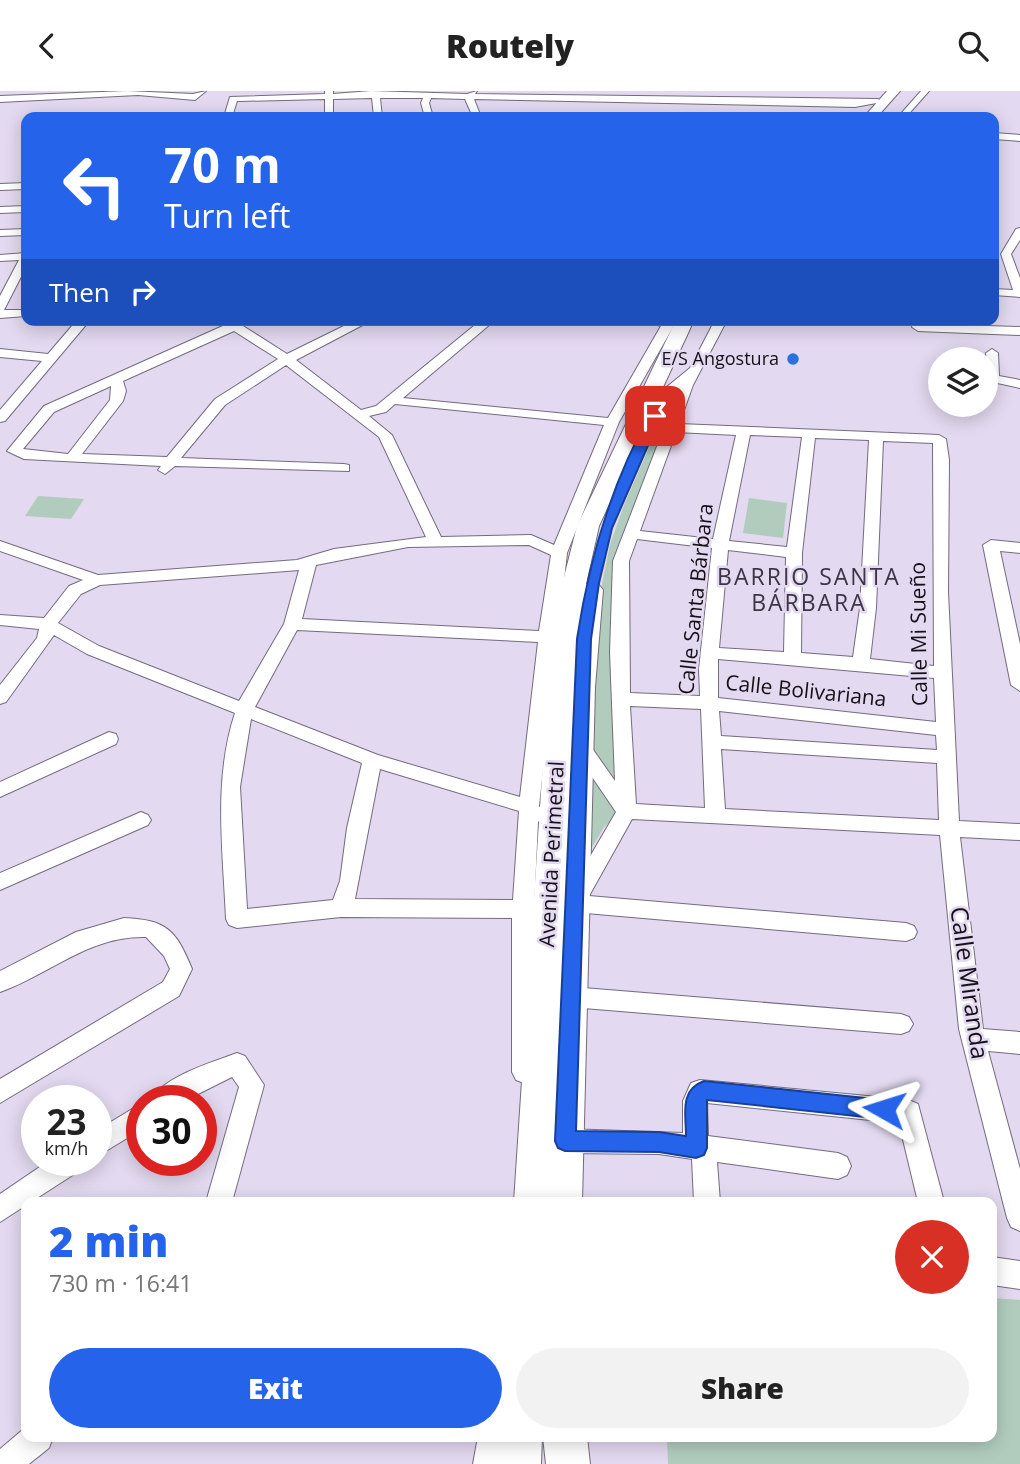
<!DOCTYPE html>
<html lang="en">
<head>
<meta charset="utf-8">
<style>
	:root { --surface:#fff; --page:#f2f2f2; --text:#222; --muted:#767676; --accent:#2563eb }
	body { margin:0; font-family:"Open Sans",sans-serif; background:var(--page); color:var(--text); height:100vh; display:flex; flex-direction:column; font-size:26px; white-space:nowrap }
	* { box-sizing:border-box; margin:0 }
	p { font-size:23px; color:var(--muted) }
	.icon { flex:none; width:38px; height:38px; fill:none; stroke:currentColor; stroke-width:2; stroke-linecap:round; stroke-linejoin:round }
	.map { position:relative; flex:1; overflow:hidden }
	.side { position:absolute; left:21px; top:1106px; width:976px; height:245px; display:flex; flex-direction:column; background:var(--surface); border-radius:14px; box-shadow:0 4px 18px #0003 }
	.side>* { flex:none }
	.banner { position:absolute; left:21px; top:21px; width:978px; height:214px; border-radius:14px; box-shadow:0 4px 18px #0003; background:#2563eb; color:#fff; overflow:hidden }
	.tools { position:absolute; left:928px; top:256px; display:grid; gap:14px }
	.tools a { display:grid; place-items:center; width:70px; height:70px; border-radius:50%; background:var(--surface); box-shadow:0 4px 18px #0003; font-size:35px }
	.speed { position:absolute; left:21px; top:994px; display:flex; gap:14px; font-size:35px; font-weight:700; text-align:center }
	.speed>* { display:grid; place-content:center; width:91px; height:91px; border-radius:50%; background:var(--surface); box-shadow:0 4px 18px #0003; line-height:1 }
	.speed small { font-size:18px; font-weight:400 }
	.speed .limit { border:10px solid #d22; background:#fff; color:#111 }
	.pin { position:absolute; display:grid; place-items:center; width:60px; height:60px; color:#fff; margin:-30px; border-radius:14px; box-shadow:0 4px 10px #0006 }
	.me { position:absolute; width:77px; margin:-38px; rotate:276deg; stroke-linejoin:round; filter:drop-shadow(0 0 5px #0008) }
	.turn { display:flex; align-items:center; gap:24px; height:147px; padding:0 28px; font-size:32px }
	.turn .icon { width:91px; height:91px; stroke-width:2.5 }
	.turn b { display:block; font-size:49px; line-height:60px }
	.then { display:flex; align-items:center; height:66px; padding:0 28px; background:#0003; gap:14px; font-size:26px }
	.round { display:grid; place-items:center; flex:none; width:74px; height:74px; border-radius:37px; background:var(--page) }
	.head { display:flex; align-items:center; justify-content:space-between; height:119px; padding:0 28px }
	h1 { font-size:42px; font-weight:800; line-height:52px; color:var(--accent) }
	.primary-button { display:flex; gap:14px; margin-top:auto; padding:14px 28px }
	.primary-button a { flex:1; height:80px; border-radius:42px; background:var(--accent); color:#fff; font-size:28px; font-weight:800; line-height:80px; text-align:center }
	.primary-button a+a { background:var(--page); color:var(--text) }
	header { display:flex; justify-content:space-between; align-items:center; height:91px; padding:0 28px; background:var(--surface); font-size:32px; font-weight:800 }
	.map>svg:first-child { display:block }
	.green { fill:#b1ccbd }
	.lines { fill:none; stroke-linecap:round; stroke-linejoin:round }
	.minor-casing { stroke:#746b7f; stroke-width:2 }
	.highway-casing { stroke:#746b7f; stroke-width:2 }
	.minor { fill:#fff; fill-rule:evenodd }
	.highway { fill:#fff; fill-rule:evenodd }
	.route { fill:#2563eb; stroke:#184099; stroke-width:2 }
	.poi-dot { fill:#2971dd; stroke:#e3d9f0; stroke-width:2.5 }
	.labels { text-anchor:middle; stroke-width:5; stroke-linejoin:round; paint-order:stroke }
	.far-poi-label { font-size:18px; fill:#141018; stroke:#e3d9f0; text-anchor:end }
	.street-label { font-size:21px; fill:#141018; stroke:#e3d9f0 }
	.neighbourhood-label { font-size:23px; letter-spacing:2px; fill:#3d3446; stroke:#e3d9f0 }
	.near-street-label { font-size:24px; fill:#141018; stroke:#e3d9f0 }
</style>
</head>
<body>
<header><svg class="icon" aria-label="back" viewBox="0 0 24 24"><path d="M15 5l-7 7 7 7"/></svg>Routely<svg class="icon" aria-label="search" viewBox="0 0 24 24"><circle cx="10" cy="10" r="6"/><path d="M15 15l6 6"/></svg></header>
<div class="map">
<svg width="1020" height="1373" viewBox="0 0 1020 1373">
	<rect width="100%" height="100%" fill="#e3d9f0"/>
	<g class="green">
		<polygon points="681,294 622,448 614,688 592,657 590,650 601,498 610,454 624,414 673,302"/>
		<polygon points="38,405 84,408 71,428 25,425"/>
		<polygon points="749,407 787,412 783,447 743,442"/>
		<polygon points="590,682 618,723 604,736 591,758"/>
		<polygon points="992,1207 1020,1209 1020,1373 668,1373 667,1346 992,1346"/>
	</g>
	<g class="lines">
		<g class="minor-casing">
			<g id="minor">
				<polygon points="127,0 193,3 206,0 195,9 138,4 0,11 0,5"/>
				<polygon points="325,0 333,0 333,3 371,0 467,3 477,0 475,3 878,8 882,11 855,16 474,8 481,26 473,26 465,8 431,7 429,12 433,26 425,26 421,12 423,7 380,7 382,26 374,26 372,7 333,8 333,26 325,26 325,8 240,10 237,10 232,26 224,26 230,6 325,3"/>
				<polygon points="921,0 929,0 906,26 898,26"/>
				<polygon points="994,42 1020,44 1020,50 994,48"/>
				<polygon points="26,92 26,98 0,99 0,93"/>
				<polygon points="26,115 26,121 0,122 0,116"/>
				<polygon points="1020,137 1020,149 1011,163 1020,187 1020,206 994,204 994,198 1013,199 1001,163 1016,138"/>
				<polygon points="26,138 26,144 0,145 0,139"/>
				<polygon points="26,162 26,176 4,219 26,219 26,225 0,227 0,205 19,169 0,170 0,164"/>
				<polygon points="77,229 90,229 5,330 0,331 0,319 42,270 0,266 0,258 48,263"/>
				<path d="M222,229H253L243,235L287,263L356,229H372L296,269L361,319L376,315L481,229H495L403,307L608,327L661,235L640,229H677L619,331L567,462L539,715L545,724L538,731L534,818L536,981L532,989L524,992L516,989L512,981V827L341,826L237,837L229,834L226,828C223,759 213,688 235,622L87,563L54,544L6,611L0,613V594L37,547L39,538L0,534V524L44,527L69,495L83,489L0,460V450L98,484L297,469L334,458L426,446L379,346L286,274L225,314L181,367L344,373L349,374V380L175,375L165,383L158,379L161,375L24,368L7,360L44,315L225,234ZM234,240L278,268L215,308L167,366L82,363L123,310L126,300L123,290ZM111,295L110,309L68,363L23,358L54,321ZM395,313L604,334L554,454L531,444L441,446L392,344L369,325L386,321ZM529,454L551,464L539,540L302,528L316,474L408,456ZM299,479L284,533L239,610L99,555L58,532L81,503L100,494ZM297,539L538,551L520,706L378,664L255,616ZM251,628L362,672L347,737L340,790L333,809L247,818L240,696ZM380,678L519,720L513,809L355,808Z"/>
				<path d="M715,229H727L693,294L679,333L939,344L946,348L949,369L948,501L959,730L1020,733V749L960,746L983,938L1020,941V963L988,960L1020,1078V1140L1011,1136L1007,1127L959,938L940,744L632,728L589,805L906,832L914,835L917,841L914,847L906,850L574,821L566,818L563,812L616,721L571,655L580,648L587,650L615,690L610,561L613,470L679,298L669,307L657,304L690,277ZM676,341L736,344L713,448L640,440ZM750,344L802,346L787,456L729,450ZM815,347L869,349L860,517L853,566L801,562L802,462ZM883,350L933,352L934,575L870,568L876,517ZM637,448L712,457L699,578L700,605L630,602L629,470ZM728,459L786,466L784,561L719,557ZM718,568L934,587L936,631L718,607ZM630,615L701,618L705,717L636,713ZM719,620L936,644L937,659L721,645ZM721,658L937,672L939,729L725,718Z"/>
				<polygon points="914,229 926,229 925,233 1020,236 1020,244 918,240 912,236"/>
				<polygon points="992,258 998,262 999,285 1020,289 1020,297 988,290 986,262"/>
				<polygon points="991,449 1020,452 1020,462 1000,460 1020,553 1020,600 1011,594 983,454"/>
				<polygon points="109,641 116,643 118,648 116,653 0,706 0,691"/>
				<polygon points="141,721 148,724 151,729 148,734 0,799 0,782"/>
				<path d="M124,827C167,829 176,839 192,878L179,905L0,1012V988L163,891L170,878L164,865L146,846C90,844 50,883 0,901V880L76,841Z"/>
				<polygon points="571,896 901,923 909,926 913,933 909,940 901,943 571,916 563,913 560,906 563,899"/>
				<path d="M237,962L245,965L264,994L232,1111H206L239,996L232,986L184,1010H151C161,986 213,971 237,962Z"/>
				<polygon points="700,989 909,1009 918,1013 944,1111 918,1111 899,1032 707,1012 708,1045 838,1062 847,1066 851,1075 847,1084 838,1088 717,1071 720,1111 694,1111 692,1068 659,1063 565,1062 556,1059 552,1050 556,1041 565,1038 683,1042 683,1010 691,992"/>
				<polygon points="142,1012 142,1038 96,1066 96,1040"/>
				<polygon points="50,1069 86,1069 82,1078 0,1131 0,1103"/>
				<polygon points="992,1166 1020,1170 1020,1198 992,1194"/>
				<polygon points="26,1336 26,1346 53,1346 49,1357 29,1373 0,1373 0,1358"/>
				<polygon points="478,1346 508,1346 503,1373 473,1373"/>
			</g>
		</g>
		<g class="highway-casing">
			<g id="highway">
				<polygon points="887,0 900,0 877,26 864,26"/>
				<polygon points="676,229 694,229 599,435 586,493 599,494 603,499 595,596 582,1111 514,1111 548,595 557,514 577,435"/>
				<polygon points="498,1346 542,1346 541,1373 497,1373"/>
				<polygon points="543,1346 587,1346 590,1373 546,1373"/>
			</g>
		</g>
		<use href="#minor" class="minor"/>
		<use href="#highway" class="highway"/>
	</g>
	<path class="route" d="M651,322L661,325L612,437L599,492L591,548L576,1040L659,1041L686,1045C686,1023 679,999 704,990L884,1009L891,1011L894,1018L891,1025L884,1028L707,1009V1057L704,1064L696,1067L659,1061L565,1060L558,1057L555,1050L577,548C589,469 611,392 651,322Z"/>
	<circle class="poi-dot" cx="793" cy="268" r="7"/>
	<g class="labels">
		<g class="far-poi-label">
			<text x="779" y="274">E/S Angostura</text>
		</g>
		<g class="street-label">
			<text transform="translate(696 508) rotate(-84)" y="7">Calle Santa Bárbara</text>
			<text transform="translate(919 543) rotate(-91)" y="7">Calle Mi Sueño</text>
			<text transform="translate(806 600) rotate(6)" y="7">Calle Bolivariana</text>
			<text transform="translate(552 763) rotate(-87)" y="7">Avenida Perimetral</text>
		</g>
		<g class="neighbourhood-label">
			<text x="809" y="494">BARRIO SANTA<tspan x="809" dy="26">BÁRBARA</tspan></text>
		</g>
		<g class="near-street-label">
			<text transform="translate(969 892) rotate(82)" y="8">Calle Miranda</text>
		</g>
	</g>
</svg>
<div class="tools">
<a><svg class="icon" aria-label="layers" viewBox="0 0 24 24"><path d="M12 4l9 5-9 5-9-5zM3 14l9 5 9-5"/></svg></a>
</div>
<div class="speed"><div>23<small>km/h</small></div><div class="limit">30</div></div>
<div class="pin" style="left:655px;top:325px;background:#d93025"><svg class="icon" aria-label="arrive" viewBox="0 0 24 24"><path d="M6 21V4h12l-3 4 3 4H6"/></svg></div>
<svg class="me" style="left:884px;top:1018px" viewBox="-20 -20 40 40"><path d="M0-17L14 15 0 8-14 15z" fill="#2563eb" stroke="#fff" stroke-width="4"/></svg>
<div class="banner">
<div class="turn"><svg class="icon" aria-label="left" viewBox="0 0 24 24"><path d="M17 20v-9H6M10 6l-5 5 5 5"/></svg><div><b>70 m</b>Turn left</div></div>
<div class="then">Then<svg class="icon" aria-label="right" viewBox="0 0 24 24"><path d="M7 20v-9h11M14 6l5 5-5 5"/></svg></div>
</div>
<section class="side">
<div class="head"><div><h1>2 min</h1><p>730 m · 16:41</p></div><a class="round" style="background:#d93025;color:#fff"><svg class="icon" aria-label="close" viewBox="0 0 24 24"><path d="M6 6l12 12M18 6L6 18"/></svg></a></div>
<div class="primary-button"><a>Exit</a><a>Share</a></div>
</section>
</div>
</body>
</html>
